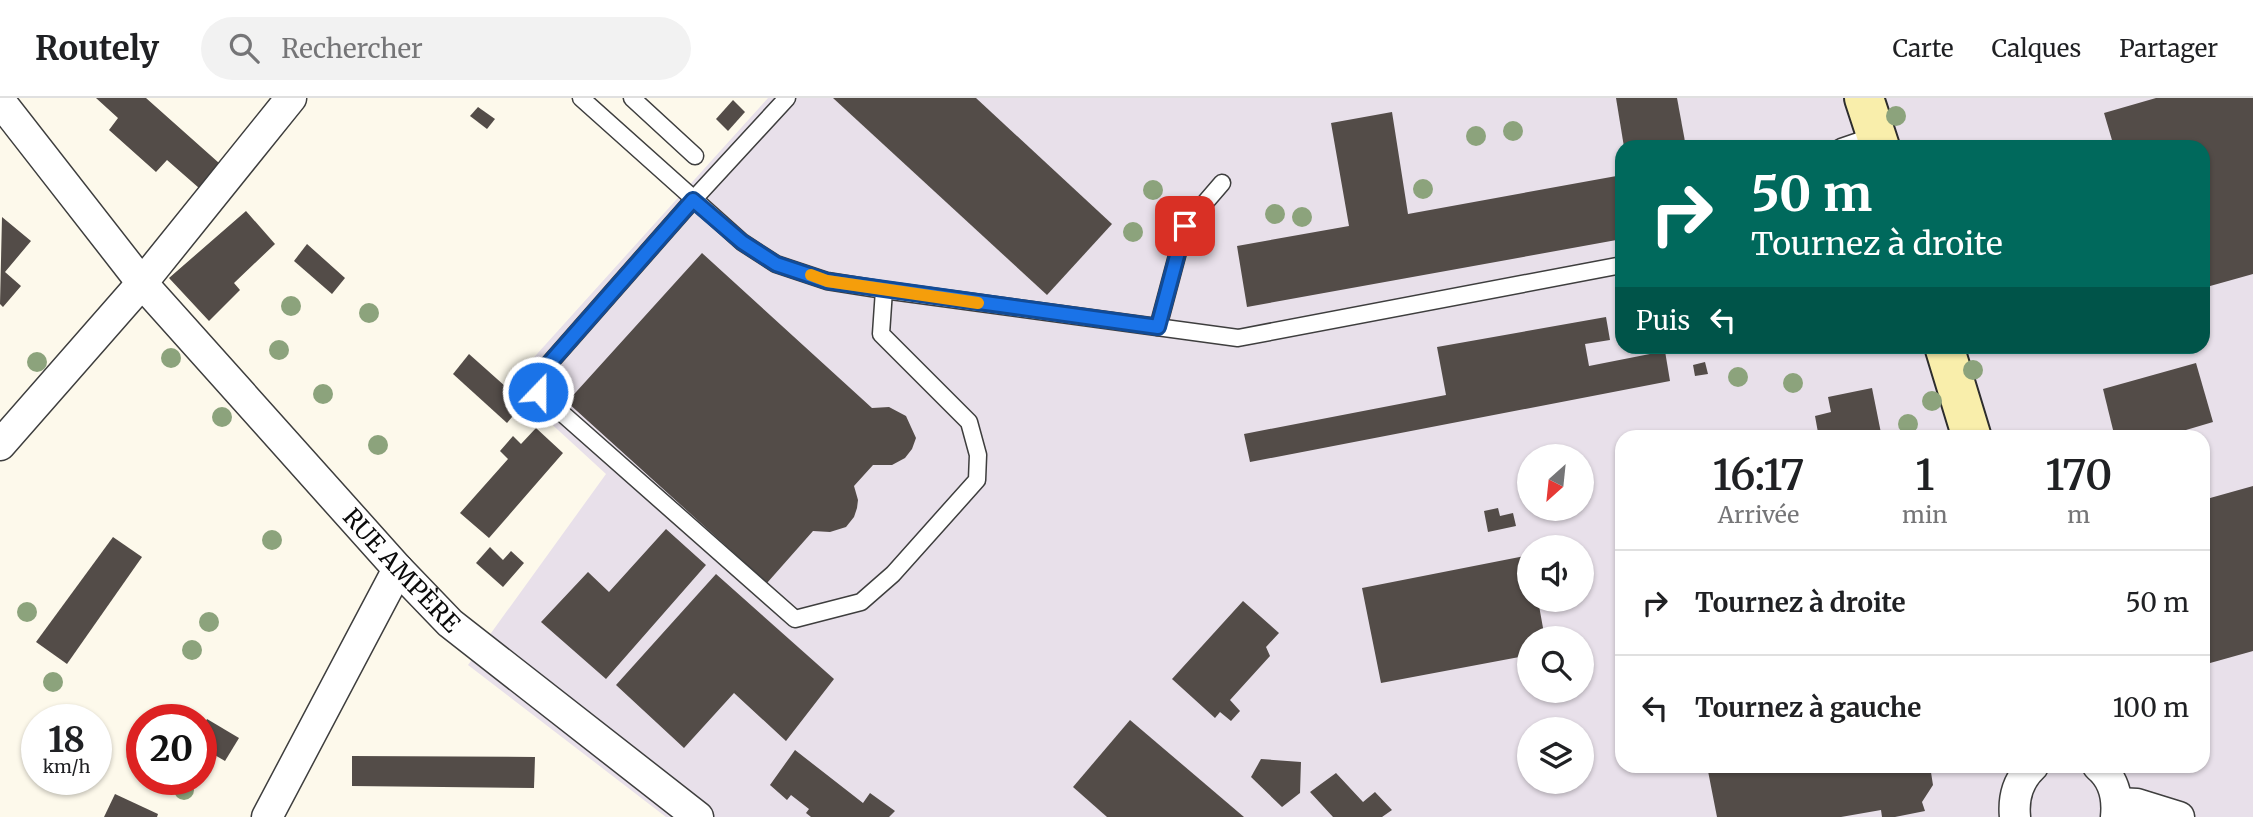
<!DOCTYPE html>
<html lang="fr">
<head>
<meta charset="utf-8">
<style>
	:root { --surface:#fff; --page:#f2f2f2; --text:#202124; --muted:#757577; --line:#e0e0e0 }
	body { margin:0; font-family:Merriweather,serif; background:var(--page); color:var(--text); height:100vh; display:flex; flex-direction:column; font-size:26px; white-space:nowrap }
	* { box-sizing:border-box; margin:0 }
	p { font-size:23px; color:var(--muted) }
	.icon { flex:none; width:38px; height:38px; fill:none; stroke:currentColor; stroke-width:2; stroke-linecap:round; stroke-linejoin:round }
	.map { position:relative; flex:1; overflow:hidden }
	.panel { position:absolute; left:1615px; top:332px; width:595px; height:343px; display:flex; flex-direction:column; background:var(--surface); border-radius:21px; box-shadow:0 2px 5px #0004 }
	.panel>* { flex:none }
	.guide { position:absolute; left:1615px; top:42px; width:595px; height:214px; border-radius:21px; box-shadow:0 2px 5px #0004; background:#00695c; color:#fff; overflow:hidden }
	.needle { width:46px; rotate:207deg }
	.buttons { position:absolute; left:1517px; top:346px; display:grid; gap:14px }
	.buttons a { display:grid; place-items:center; width:77px; height:77px; border-radius:50%; background:var(--surface); box-shadow:0 2px 5px #0004; font-size:35px }
	.speed { position:absolute; left:21px; top:606px; display:flex; gap:14px; font-size:35px; font-weight:700; text-align:center }
	.speed>* { display:grid; place-content:center; width:91px; height:91px; border-radius:50%; background:var(--surface); box-shadow:0 2px 5px #0004; line-height:1 }
	.speed small { font-size:18px; font-weight:400 }
	.speed .limit { border:10px solid #d22; background:#fff; color:#111 }
	.pin { position:absolute; display:grid; place-items:center; width:60px; height:60px; color:#fff; margin:-30px; border-radius:14px; box-shadow:0 4px 10px #0006 }
	.me { position:absolute; width:77px; margin:-38px; rotate:22deg; stroke-linejoin:round; filter:drop-shadow(0 0 5px #0008) }
	.turn { display:flex; align-items:center; gap:24px; height:147px; padding:0 21px; font-size:32px }
	.turn .icon { width:91px; height:91px; stroke-width:2.5 }
	.turn b { display:block; font-size:49px; line-height:60px }
	.then { display:flex; align-items:center; height:66px; padding:0 21px; background:#0003; gap:14px; font-size:26px }
	.eta { display:flex; justify-content:space-evenly; align-items:center; height:119px; text-align:center }
	.eta b { font-size:42px; font-weight:600; line-height:49px }
	ul { padding:0; list-style:none }
	li { display:flex; align-items:center; gap:21px; height:105px; padding:0 21px; border-top:2px solid var(--line) }
	li div { flex:1 }
	li b { display:block; font-size:26px }
	li em { font-style:normal }
	header { display:flex; align-items:center; gap:42px; box-sizing:border-box; height:98px; padding:0 35px; background:var(--surface); border-bottom:2px solid var(--line) }
	header strong { font-size:33px }
	nav { display:flex; gap:38px; margin-inline-start:auto; font-size:24px }
	.search { width:490px; height:63px; background:var(--page); display:flex; align-items:center; gap:18px; box-sizing:border-box; padding:0 24px; border-radius:38px; color:var(--muted); font-size:26px }
	.map>svg:first-child { display:block }
	.industrial { fill:#e8e0ea; fill-rule:evenodd }
	.building { fill:#534c48 }
	.lines { fill:none; stroke-linecap:round; stroke-linejoin:round }
	.lane-casing { stroke:#3e3e3e; stroke-width:19 }
	.street-casing { stroke:#3e3e3e; stroke-width:33 }
	.secondary-casing { stroke:#2d2d2d; stroke-width:42 }
	.lane { stroke:#fff; stroke-width:16 }
	.street { stroke:#fff; stroke-width:30 }
	.secondary { stroke:#f9eeab; stroke-width:38 }
	.tree { fill:#8ca37c }
	.route-casing { stroke:#114b97; stroke-width:18 }
	.route { stroke:#1a73e8; stroke-width:12 }
	.slow { stroke:#f59e0b; stroke-width:12 }
	.labels { text-anchor:middle; stroke-width:7; stroke-linejoin:round; paint-order:stroke }
	.street-label { font-size:24px; fill:#0b0b0b; stroke:#fff }
</style>
</head>
<body>
<header>
<strong>Routely</strong>
<div class="search"><svg class="icon" aria-label="search" viewBox="0 0 24 24"><circle cx="10" cy="10" r="6"/><path d="M15 15l6 6"/></svg>Rechercher</div>
<nav><a>Carte</a><a>Calques</a><a>Partager</a></nav>
</header>
<div class="map">
<svg width="2253" height="719" viewBox="0 0 2253 719">
	<rect width="100%" height="100%" fill="#fdf9eb"/>
	<path class="industrial" d="M768,0H2253V719H666L468,567L606,376L509,287ZM1622,49H2203V248H1622ZM1622,340H2203V668H1622ZM1530,359H1582V411H1530ZM1530,450H1582V502H1530ZM1530,541H1582V593H1530ZM1530,632H1582V684H1530Z"/>
	<g class="building">
		<polygon points="96,0 146,0 219,65 199,90 167,62 156,74 109,32 118,20"/>
		<polygon points="833,0 976,0 1112,126 1047,197"/>
		<polygon points="1616,0 1677,0 1686,49 1624,49"/>
		<polygon points="2156,0 2253,0 2253,176 2203,190 2203,49 2114,49 2104,15"/>
		<polygon points="733,2 745,14 728,33 716,21"/>
		<polygon points="478,9 495,21 487,31 470,18"/>
		<polygon points="1392,14 1408,116 1622,77 1622,141 1247,209 1237,148 1349,128 1331,25"/>
		<polygon points="246,113 275,146 234,185 240,192 209,223 169,180"/>
		<polygon points="2,119 31,143 5,174 21,188 3,209 0,206"/>
		<polygon points="307,146 345,180 332,196 294,163"/>
		<polygon points="702,155 872,310 889,309 906,318 916,340 912,351 905,360 892,367 873,367 854,388 858,402 857,410 854,419 846,429 830,434 813,433 767,485 567,304"/>
		<polygon points="1606,219 1610,242 1585,246 1589,268 1665,253 1670,283 1250,364 1244,336 1446,297 1437,249"/>
		<polygon points="469,256 524,305 507,325 453,276"/>
		<polygon points="1705,264 1708,276 1695,278 1693,267"/>
		<polygon points="2196,265 2213,324 2159,340 2115,340 2103,291"/>
		<polygon points="1872,290 1882,340 1840,340 1839,336 1819,340 1815,318 1831,314 1828,299"/>
		<polygon points="536,330 563,355 489,440 460,415 508,361 500,353 513,338 521,346"/>
		<polygon points="2253,388 2253,553 2203,567 2203,402"/>
		<polygon points="1498,410 1500,418 1513,415 1516,428 1488,434 1484,413"/>
		<polygon points="666,431 706,467 606,581 541,524 588,474 609,494"/>
		<polygon points="113,439 142,459 67,566 36,544"/>
		<polygon points="490,449 503,462 511,453 524,465 503,489 476,465"/>
		<polygon points="1530,457 1530,502 1538,502 1545,541 1530,541 1530,557 1381,585 1362,490"/>
		<polygon points="716,476 834,581 786,643 734,595 684,650 616,587"/>
		<polygon points="1243,503 1279,535 1266,549 1270,558 1230,602 1240,613 1231,623 1220,614 1215,620 1172,581"/>
		<polygon points="207,621 239,640 225,663 201,649 201,631"/>
		<polygon points="1130,622 1244,719 1107,719 1073,689"/>
		<polygon points="795,652 863,705 870,695 895,713 889,719 811,719 806,715 809,711 791,697 787,702 770,687"/>
		<polygon points="352,658 535,659 534,690 352,688"/>
		<polygon points="1261,661 1301,664 1300,695 1282,709 1251,679"/>
		<polygon points="1707,668 1930,668 1933,687 1922,704 1925,713 1895,719 1882,719 1881,712 1841,719 1717,719"/>
		<polygon points="1336,675 1363,704 1375,694 1392,712 1382,719 1333,719 1310,694"/>
		<polygon points="115,696 158,716 157,719 104,719"/>
	</g>
	<g class="lines">
		<g class="lane-casing">
			<g id="lane">
				<polyline points="581,0 742,144 776,166 827,183 884,192 1238,240 1622,167"/>
				<polyline points="632,0 695,58"/>
				<polyline points="787,0 693,102 540,276 538,294 795,521 861,504 893,476 977,382 978,357 969,324 881,236 884,192"/>
				<polyline points="1841,49 1876,37"/>
				<polyline points="1158,229 1185,128 1222,85"/>
			</g>
		</g>
		<g class="street-casing">
			<g id="street">
				<path id="s1" d="M0,3L142,185L398,471L450,525L698,719"/>
				<polyline points="0,347 142,185 291,0"/>
				<path d="M2098,668C2114,681 2118,700 2116,719"/>
				<polyline points="2117,705 2137,706 2179,719"/>
				<polyline points="267,719 398,471"/>
				<path d="M2015,719C2013,699 2018,682 2033,668"/>
			</g>
		</g>
		<g class="secondary-casing">
			<g id="secondary">
				<polyline points="1864,0 1880,49"/>
				<polyline points="1944,248 1972,340"/>
			</g>
		</g>
		<use href="#lane" class="lane"/>
		<use href="#street" class="street"/>
		<use href="#secondary" class="secondary"/>
	</g>
	<g class="tree">
		<circle cx="1896" cy="18" r="10"/>
		<circle cx="1513" cy="33" r="10"/>
		<circle cx="1476" cy="38" r="10"/>
		<circle cx="1423" cy="91" r="10"/>
		<circle cx="1153" cy="92" r="10"/>
		<circle cx="1275" cy="116" r="10"/>
		<circle cx="1302" cy="119" r="10"/>
		<circle cx="1133" cy="134" r="10"/>
		<circle cx="291" cy="208" r="10"/>
		<circle cx="369" cy="215" r="10"/>
		<circle cx="279" cy="252" r="10"/>
		<circle cx="171" cy="260" r="10"/>
		<circle cx="37" cy="264" r="10"/>
		<circle cx="1973" cy="272" r="10"/>
		<circle cx="1738" cy="279" r="10"/>
		<circle cx="1793" cy="285" r="10"/>
		<circle cx="323" cy="296" r="10"/>
		<circle cx="1932" cy="303" r="10"/>
		<circle cx="222" cy="319" r="10"/>
		<circle cx="1908" cy="326" r="10"/>
		<circle cx="378" cy="347" r="10"/>
		<circle cx="272" cy="442" r="10"/>
		<circle cx="27" cy="514" r="10"/>
		<circle cx="209" cy="524" r="10"/>
		<circle cx="192" cy="552" r="10"/>
		<circle cx="53" cy="584" r="10"/>
		<circle cx="184" cy="692" r="10"/>
	</g>
	<g class="lines">
		<g class="route-casing">
			<polyline id="route" points="538,294 540,276 693,102 742,144 776,166 827,183 1158,229 1185,128"/>
		</g>
		<use href="#route" class="route"/>
		<polyline class="slow" points="811,177 827,183 978,205"/>
	</g>
	<g class="labels">
		<g class="street-label">
			<text dy="8" stroke="none"><textPath href="#s1" startOffset="618">RUE AMPÈRE</textPath></text>
		</g>
	</g>
</svg>
<div class="buttons">
<a><svg class="needle" viewBox="-14 -14 28 28"><path d="M0-13l5 13h-10z" fill="#e53935"/><path d="M0 13l5-13h-10z" fill="#757577"/></svg></a>
<a><svg class="icon" aria-label="sound" viewBox="0 0 24 24"><path d="M4 9h4l5-4v14l-5-4H4zM17 9q2 3 0 6"/></svg></a>
<a><svg class="icon" aria-label="search" viewBox="0 0 24 24"><circle cx="10" cy="10" r="6"/><path d="M15 15l6 6"/></svg></a>
<a><svg class="icon" aria-label="layers" viewBox="0 0 24 24"><path d="M12 4l9 5-9 5-9-5zM3 14l9 5 9-5"/></svg></a>
</div>
<div class="speed"><div>18<small>km/h</small></div><div class="limit">20</div></div>
<div class="pin" style="left:1185px;top:128px;background:#d93025"><svg class="icon" aria-label="arrive" viewBox="0 0 24 24"><path d="M6 21V4h12l-3 4 3 4H6"/></svg></div>
<svg class="me" style="left:538px;top:294px" viewBox="-20 -20 40 40"><circle r="17" fill="#1a73e8" stroke="#fff" stroke-width="3"/><path d="M0-11L8 9 0 5-8 9z" fill="#fff"/></svg>
<div class="guide">
<div class="turn"><svg class="icon" aria-label="right" viewBox="0 0 24 24"><path d="M7 20v-9h11M14 6l5 5-5 5"/></svg><div><b>50 m</b>Tournez à droite</div></div>
<div class="then">Puis<svg class="icon" aria-label="left" viewBox="0 0 24 24"><path d="M17 20v-9H6M10 6l-5 5 5 5"/></svg></div>
</div>
<section class="panel">
<div class="eta">
<div><b>16:17</b><p>Arrivée</p></div>
<div><b>1</b><p>min</p></div>
<div><b>170</b><p>m</p></div>
</div>
<ul>
<li><svg class="icon" aria-label="right" viewBox="0 0 24 24"><path d="M7 20v-9h11M14 6l5 5-5 5"/></svg><div><b>Tournez à droite</b></div><em>50 m</em></li>
<li><svg class="icon" aria-label="left" viewBox="0 0 24 24"><path d="M17 20v-9H6M10 6l-5 5 5 5"/></svg><div><b>Tournez à gauche</b></div><em>100 m</em></li>
</ul>
</section>
</div>
</body>
</html>
